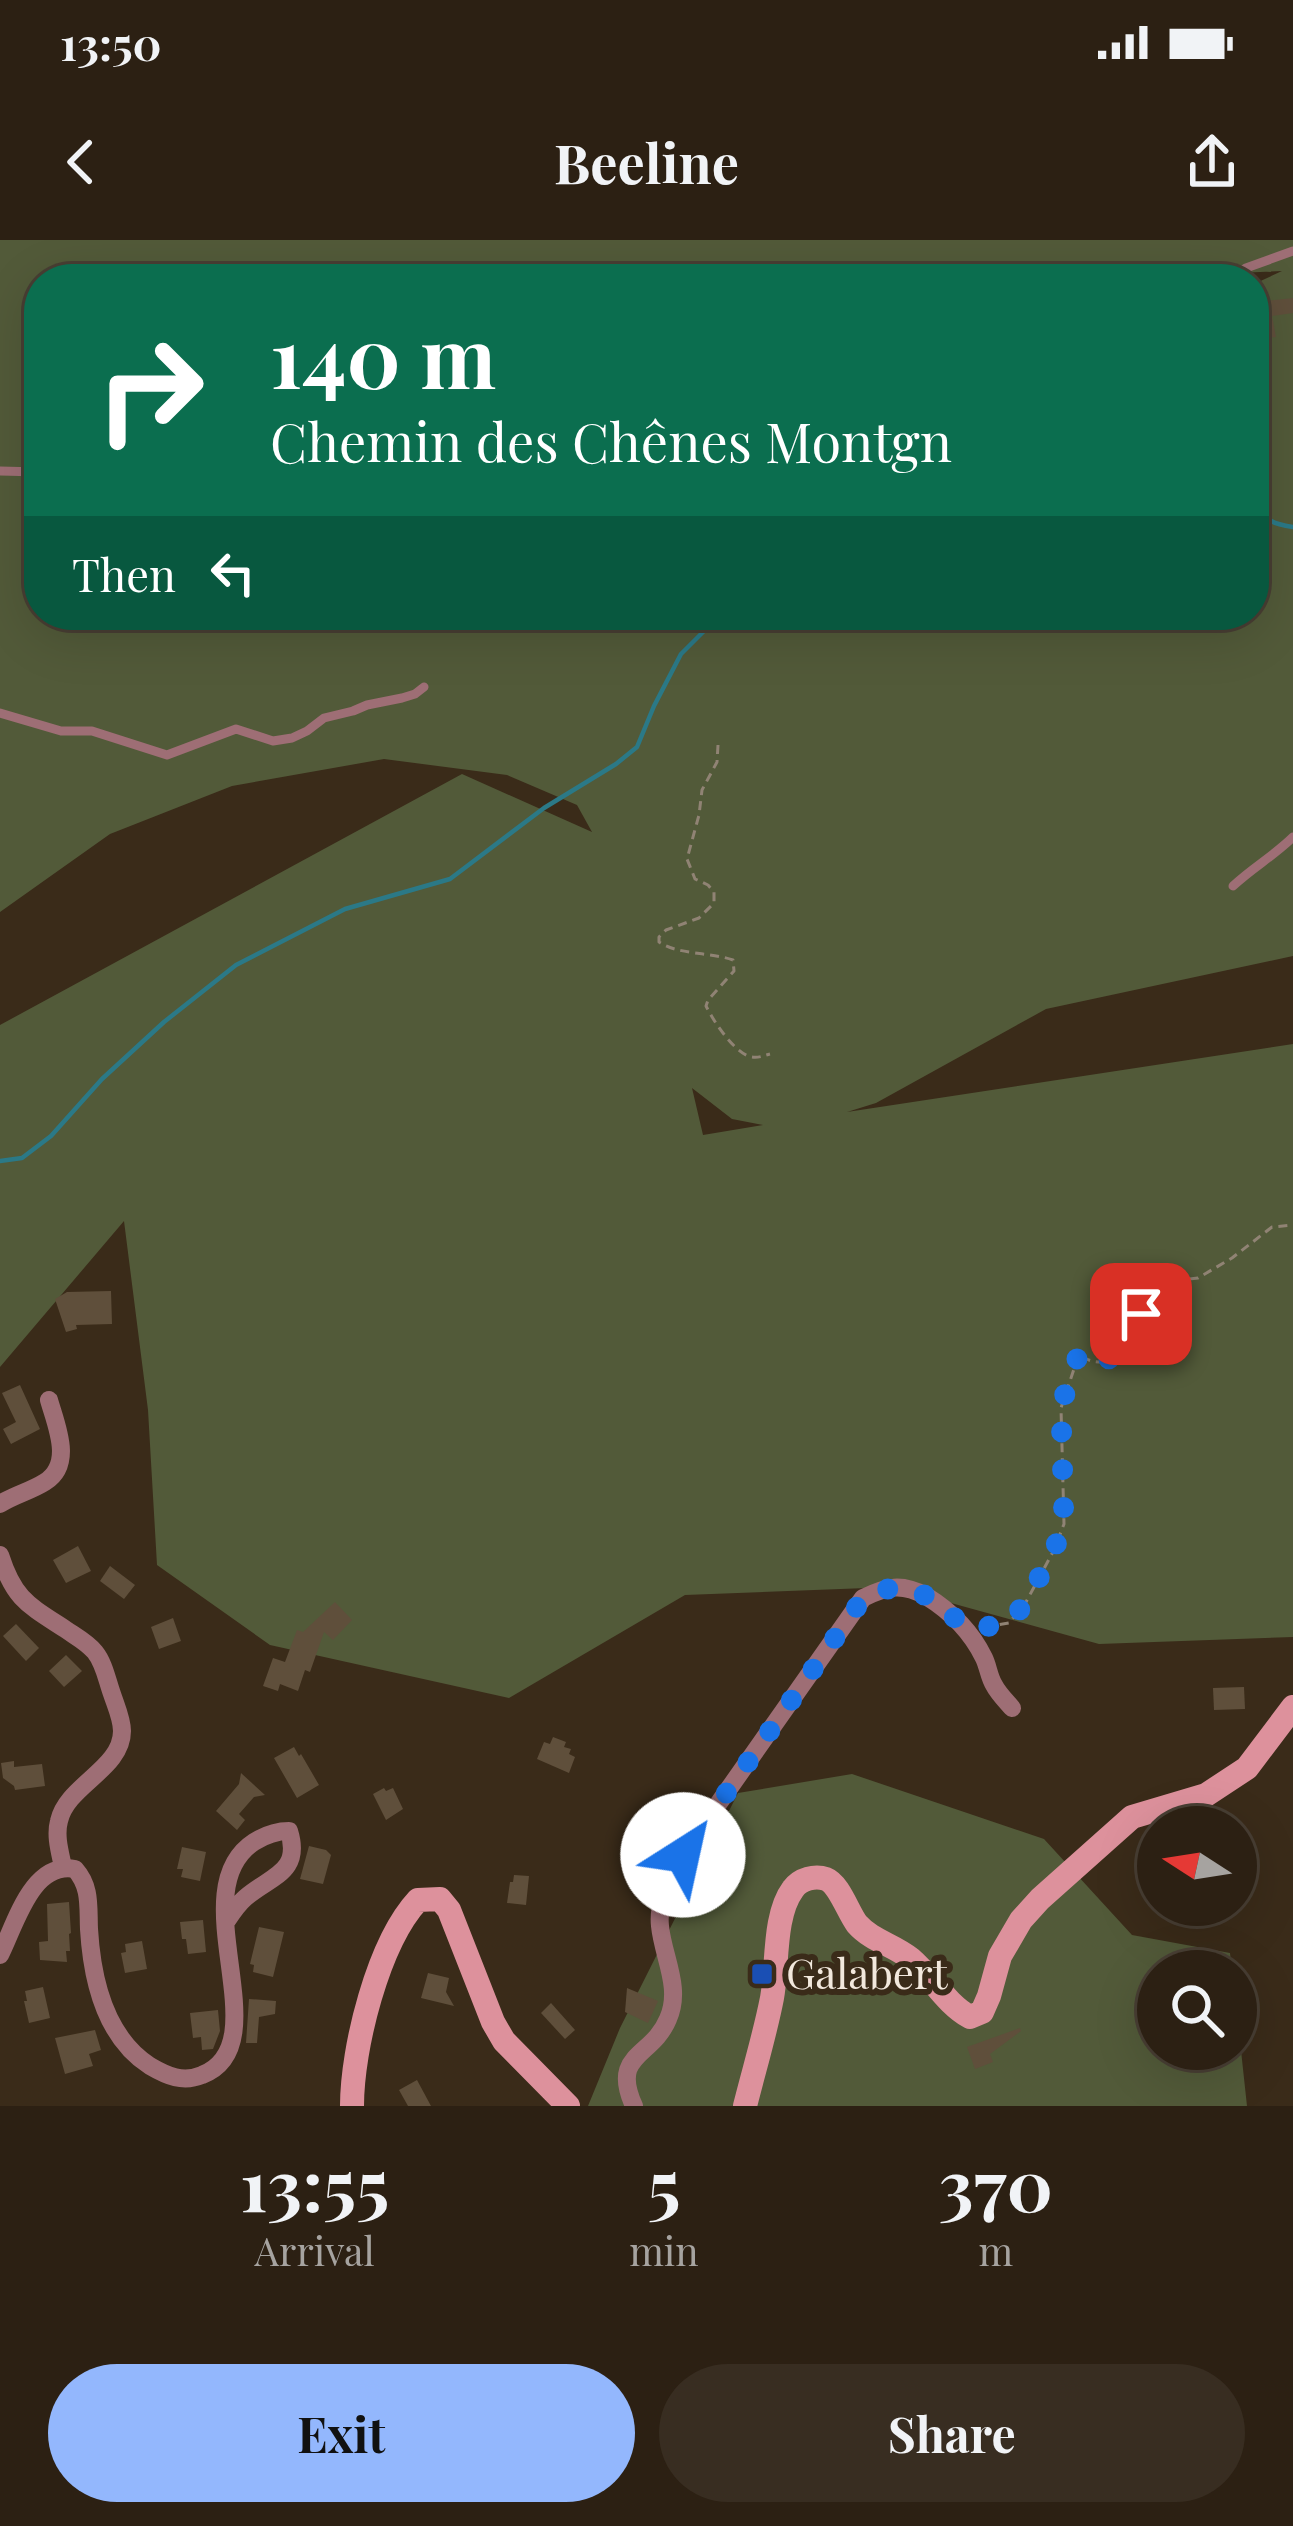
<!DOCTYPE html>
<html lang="en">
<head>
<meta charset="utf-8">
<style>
	:root { --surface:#2c2013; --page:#382d21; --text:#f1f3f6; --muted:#a6a3a0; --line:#483e33; --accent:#93b7fd }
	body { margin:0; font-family:"Playfair Display",serif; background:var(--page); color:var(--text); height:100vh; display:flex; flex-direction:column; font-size:45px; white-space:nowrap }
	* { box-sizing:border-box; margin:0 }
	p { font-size:39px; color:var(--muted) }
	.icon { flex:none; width:66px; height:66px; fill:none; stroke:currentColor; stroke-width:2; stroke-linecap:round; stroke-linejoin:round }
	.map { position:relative; height:1866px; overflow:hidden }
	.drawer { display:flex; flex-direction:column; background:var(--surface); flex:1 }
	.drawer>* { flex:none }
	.banner { position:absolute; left:24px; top:24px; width:1245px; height:366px; border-radius:48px; box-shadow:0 12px 48px #0002,0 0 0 3px var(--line); background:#0b6e4f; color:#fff; overflow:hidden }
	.needle { width:78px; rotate:282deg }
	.buttons { position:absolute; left:1137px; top:1566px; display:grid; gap:24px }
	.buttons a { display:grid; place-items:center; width:120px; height:120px; border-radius:50%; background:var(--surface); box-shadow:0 12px 48px #0002,0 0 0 3px var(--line); font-size:60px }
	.pin { position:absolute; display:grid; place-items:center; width:102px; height:102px; color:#fff; margin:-51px; border-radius:24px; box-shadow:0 6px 18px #0006 }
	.me { position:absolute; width:132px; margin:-66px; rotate:35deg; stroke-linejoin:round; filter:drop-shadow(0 0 9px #0008) }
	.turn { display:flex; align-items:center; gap:42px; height:252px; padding:0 48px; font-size:54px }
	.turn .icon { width:156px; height:156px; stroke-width:2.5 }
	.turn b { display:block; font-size:84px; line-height:102px }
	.then { display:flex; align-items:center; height:114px; padding:0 48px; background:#0003; gap:24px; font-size:45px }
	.eta { display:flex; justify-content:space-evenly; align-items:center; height:204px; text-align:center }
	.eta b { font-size:72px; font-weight:700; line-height:84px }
	.cta { display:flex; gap:24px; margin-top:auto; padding:24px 48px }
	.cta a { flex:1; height:138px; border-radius:72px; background:var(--accent); color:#111; font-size:48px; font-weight:700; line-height:138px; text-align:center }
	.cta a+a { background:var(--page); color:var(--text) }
	.status { display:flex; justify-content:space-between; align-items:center; height:84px; padding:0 60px; background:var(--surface); direction:ltr }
	.status svg { height:33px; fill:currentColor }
	header { display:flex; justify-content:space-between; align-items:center; height:156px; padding:0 48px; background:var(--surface); font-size:54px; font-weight:700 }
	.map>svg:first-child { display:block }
	.green { fill:#525a39; fill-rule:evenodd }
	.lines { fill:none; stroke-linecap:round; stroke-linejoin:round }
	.stream { stroke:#2b7987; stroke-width:4.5 }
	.building { fill:#5f4f3b }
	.path { stroke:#908374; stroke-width:3; stroke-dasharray:9 6; stroke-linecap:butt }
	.lane { stroke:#9e6e75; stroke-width:9 }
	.street { stroke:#9e6e75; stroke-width:18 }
	.secondary { stroke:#dd919c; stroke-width:24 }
	.route { stroke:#1a73e8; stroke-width:21; stroke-dasharray:0 37.8 }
	.transit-dot { fill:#1a4fb4; stroke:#3a2b19; stroke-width:4.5 }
	.labels { text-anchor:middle; stroke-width:12; stroke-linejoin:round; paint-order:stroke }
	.poi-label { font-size:42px; fill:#f2e8dd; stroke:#3a2b19; text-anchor:start }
</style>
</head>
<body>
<div class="status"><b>13:50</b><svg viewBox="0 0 49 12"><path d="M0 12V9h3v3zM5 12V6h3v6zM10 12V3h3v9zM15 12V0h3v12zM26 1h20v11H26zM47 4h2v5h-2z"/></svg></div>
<header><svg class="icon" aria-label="back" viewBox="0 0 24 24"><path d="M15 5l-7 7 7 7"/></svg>Beeline<svg class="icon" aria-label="share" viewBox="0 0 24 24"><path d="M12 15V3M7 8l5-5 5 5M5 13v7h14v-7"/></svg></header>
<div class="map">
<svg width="1293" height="1866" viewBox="0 0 1293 1866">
	<rect width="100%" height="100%" fill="#3a2b19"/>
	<g class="green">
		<path d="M0,0H1293V716L1046,769L876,863L847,872L1293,804V1397L1099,1404L893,1347L685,1355L509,1458L270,1405L157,1325L148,1170L124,981L0,1127V785L462,534L592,592L577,565L507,535L384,519L232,546L110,594L0,672ZM1282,31L1254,44V375H39V39H1092ZM692,848L732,879L763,885L703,895Z"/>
		<polygon points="852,1534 1044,1599 1132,1695 1230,1713 1232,1731 1158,1731 1158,1809 1236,1809 1236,1764 1247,1866 588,1866 620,1788 738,1553"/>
	</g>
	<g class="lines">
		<g class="stream">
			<path d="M1254,259C1270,279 1263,282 1293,287"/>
			<polyline points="0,921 22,918 51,896 102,839 164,782 236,725 345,669 450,639 544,568 616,524 637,507 654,466 681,414 720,375"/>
		</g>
	</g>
	<g class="building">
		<polygon points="1293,58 1293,73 1272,76 1276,97 1254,100 1254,70 1265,68 1265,61"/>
		<polygon points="111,1051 112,1084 76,1085 77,1089 66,1092 55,1059 67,1052"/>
		<polygon points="20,1145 40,1189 11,1204 3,1189 16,1182 2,1153"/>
		<polygon points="78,1306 91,1331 66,1343 53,1320"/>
		<polygon points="110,1326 135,1345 124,1359 100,1341"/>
		<polygon points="335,1362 352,1380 333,1400 324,1392 310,1432 305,1430 298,1451 280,1444 278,1451 263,1446 273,1418 285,1422 297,1390 303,1392"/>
		<polygon points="173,1378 181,1401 159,1409 151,1387"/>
		<polygon points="16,1384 39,1408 26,1421 3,1396"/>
		<polygon points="66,1415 82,1431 64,1447 49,1431"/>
		<polygon points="1244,1447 1245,1469 1214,1470 1213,1448"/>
		<polygon points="553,1497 566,1502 564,1507 571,1509 569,1514 575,1517 569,1533 537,1519 544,1502 550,1504"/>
		<polygon points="294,1507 299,1516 301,1514 319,1545 297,1558 274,1518"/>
		<polygon points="14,1521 14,1527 42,1524 45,1546 15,1550 14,1546 3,1538 1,1523"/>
		<polygon points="241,1533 265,1555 254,1557 239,1574 245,1580 237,1590 216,1571 239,1544"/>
		<polygon points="384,1548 386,1551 393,1548 403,1569 386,1580 373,1554"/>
		<polygon points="309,1606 326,1610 331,1615 323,1644 300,1639"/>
		<polygon points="182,1607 206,1612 200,1641 181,1637 183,1629 177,1629"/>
		<polygon points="514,1635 529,1636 526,1665 507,1663 510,1642 513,1642"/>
		<polygon points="69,1662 71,1693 69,1694 70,1711 66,1711 67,1722 40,1720 39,1702 48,1701 47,1664"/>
		<polygon points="203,1680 206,1712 188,1714 186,1699 182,1699 180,1682"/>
		<polygon points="259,1687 284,1692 273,1737 253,1732 254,1725 250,1724"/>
		<polygon points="142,1701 147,1729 125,1733 121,1713 126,1712 125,1704"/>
		<polygon points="428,1733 449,1738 446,1752 454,1766 421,1758"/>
		<polygon points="43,1747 50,1778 29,1783 24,1761 27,1761 25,1751"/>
		<polygon points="627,1748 658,1761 648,1783 625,1772"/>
		<polygon points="249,1759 276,1761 275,1774 259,1777 257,1803 246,1803"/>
		<polygon points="551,1763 575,1790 565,1799 541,1773"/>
		<polygon points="218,1770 220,1791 213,1809 202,1810 201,1797 193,1798 190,1773"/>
		<polygon points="1020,1788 1021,1791 990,1814 993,1822 975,1829 967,1807"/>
		<polygon points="95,1790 101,1810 89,1814 93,1826 65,1834 55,1798"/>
		<polygon points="417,1840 431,1866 408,1866 399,1850"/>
	</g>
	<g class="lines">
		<g class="path">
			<path d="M718,505L717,522L702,550L699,575L687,619L695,639L708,645L714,652V663L699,678L666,690L659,697V702C678,715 710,712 733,720L734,731L708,760L706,766C714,782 732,809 748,816C757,819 762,816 770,814"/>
			<path d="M985,1387L1009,1383L1026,1362L1054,1310L1064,1284L1061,1168L1079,1114C1091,1123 1098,1124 1113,1119L1150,1056L1171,1041L1198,1038L1232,1018L1272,987L1293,985"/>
		</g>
		<g class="lane">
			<polyline points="1231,39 1246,28 1293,11"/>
			<polyline points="0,231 39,232"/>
			<polyline points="0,473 61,491 92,491 167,515 236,489 273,501 292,498 307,491 324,478 353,471 367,465 402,458 415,454 424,447"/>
			<path d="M1233,646C1252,628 1275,615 1293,597"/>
		</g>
		<g class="street">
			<path d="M0,1264C14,1255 31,1251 45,1242C74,1224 56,1185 49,1160"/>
			<path d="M0,1315C14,1359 28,1365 65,1389C75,1396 87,1402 95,1412C104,1423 107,1440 112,1454C116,1466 122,1479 122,1491C122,1529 67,1545 59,1581C55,1596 60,1612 63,1627"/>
			<path d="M0,1715C16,1683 32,1621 75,1629C91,1647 88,1666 89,1689C92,1740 105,1797 150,1826C167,1836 183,1843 202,1835C282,1804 179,1651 254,1602C265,1595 276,1591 289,1591C302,1633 270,1636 245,1658C237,1665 232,1673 226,1682"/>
			<path d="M634,1866C610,1813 652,1818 668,1779C682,1748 663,1717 660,1686C658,1668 665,1648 671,1631L863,1358C887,1346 902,1343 926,1356C952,1372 971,1391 984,1418C988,1426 989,1437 994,1445C998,1453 1006,1461 1012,1468"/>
		</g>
		<g class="secondary">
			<path d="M352,1866C352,1808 378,1703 418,1660L440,1659L449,1670L493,1782L504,1801L568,1866"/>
			<path d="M745,1866C754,1830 765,1794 772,1758C778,1726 773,1676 793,1649C800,1639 815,1635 826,1639C839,1644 848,1672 857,1684C872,1701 894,1705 911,1719C932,1737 946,1764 970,1777L982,1772L989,1756L1000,1716L1021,1680L1040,1659L1132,1577L1206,1555L1247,1528L1293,1467"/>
		</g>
	</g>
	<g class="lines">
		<path class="route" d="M683,1615L863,1358C909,1334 931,1357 965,1387L1000,1386L1009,1383L1026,1362L1054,1310L1064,1284L1061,1168L1070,1136L1079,1114C1113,1140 1123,1097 1141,1074"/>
	</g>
	<rect class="transit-dot" x="750" y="1722" width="24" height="24" rx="6"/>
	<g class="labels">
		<g class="poi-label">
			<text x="786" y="1749">Galabert</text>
		</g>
	</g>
</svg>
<div class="buttons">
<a><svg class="needle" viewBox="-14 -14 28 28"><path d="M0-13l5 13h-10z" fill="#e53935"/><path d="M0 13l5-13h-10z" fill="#a6a3a0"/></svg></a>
<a><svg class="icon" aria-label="search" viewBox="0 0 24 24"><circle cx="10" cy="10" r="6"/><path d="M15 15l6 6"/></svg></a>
</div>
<div class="pin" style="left:1141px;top:1074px;background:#d93025"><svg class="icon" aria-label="arrive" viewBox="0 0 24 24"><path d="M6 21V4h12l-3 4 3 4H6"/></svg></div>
<svg class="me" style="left:683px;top:1615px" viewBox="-20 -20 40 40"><circle r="19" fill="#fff"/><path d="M0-13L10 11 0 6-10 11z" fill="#1a73e8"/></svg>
<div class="banner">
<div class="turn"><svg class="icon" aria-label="right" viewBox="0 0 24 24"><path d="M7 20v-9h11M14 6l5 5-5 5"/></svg><div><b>140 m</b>Chemin des Chênes Montgn</div></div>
<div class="then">Then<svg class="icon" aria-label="left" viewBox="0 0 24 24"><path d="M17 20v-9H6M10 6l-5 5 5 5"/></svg></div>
</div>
</div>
<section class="drawer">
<div class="eta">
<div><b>13:55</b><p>Arrival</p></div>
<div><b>5</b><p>min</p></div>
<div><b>370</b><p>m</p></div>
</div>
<div class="cta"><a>Exit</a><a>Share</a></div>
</section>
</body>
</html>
